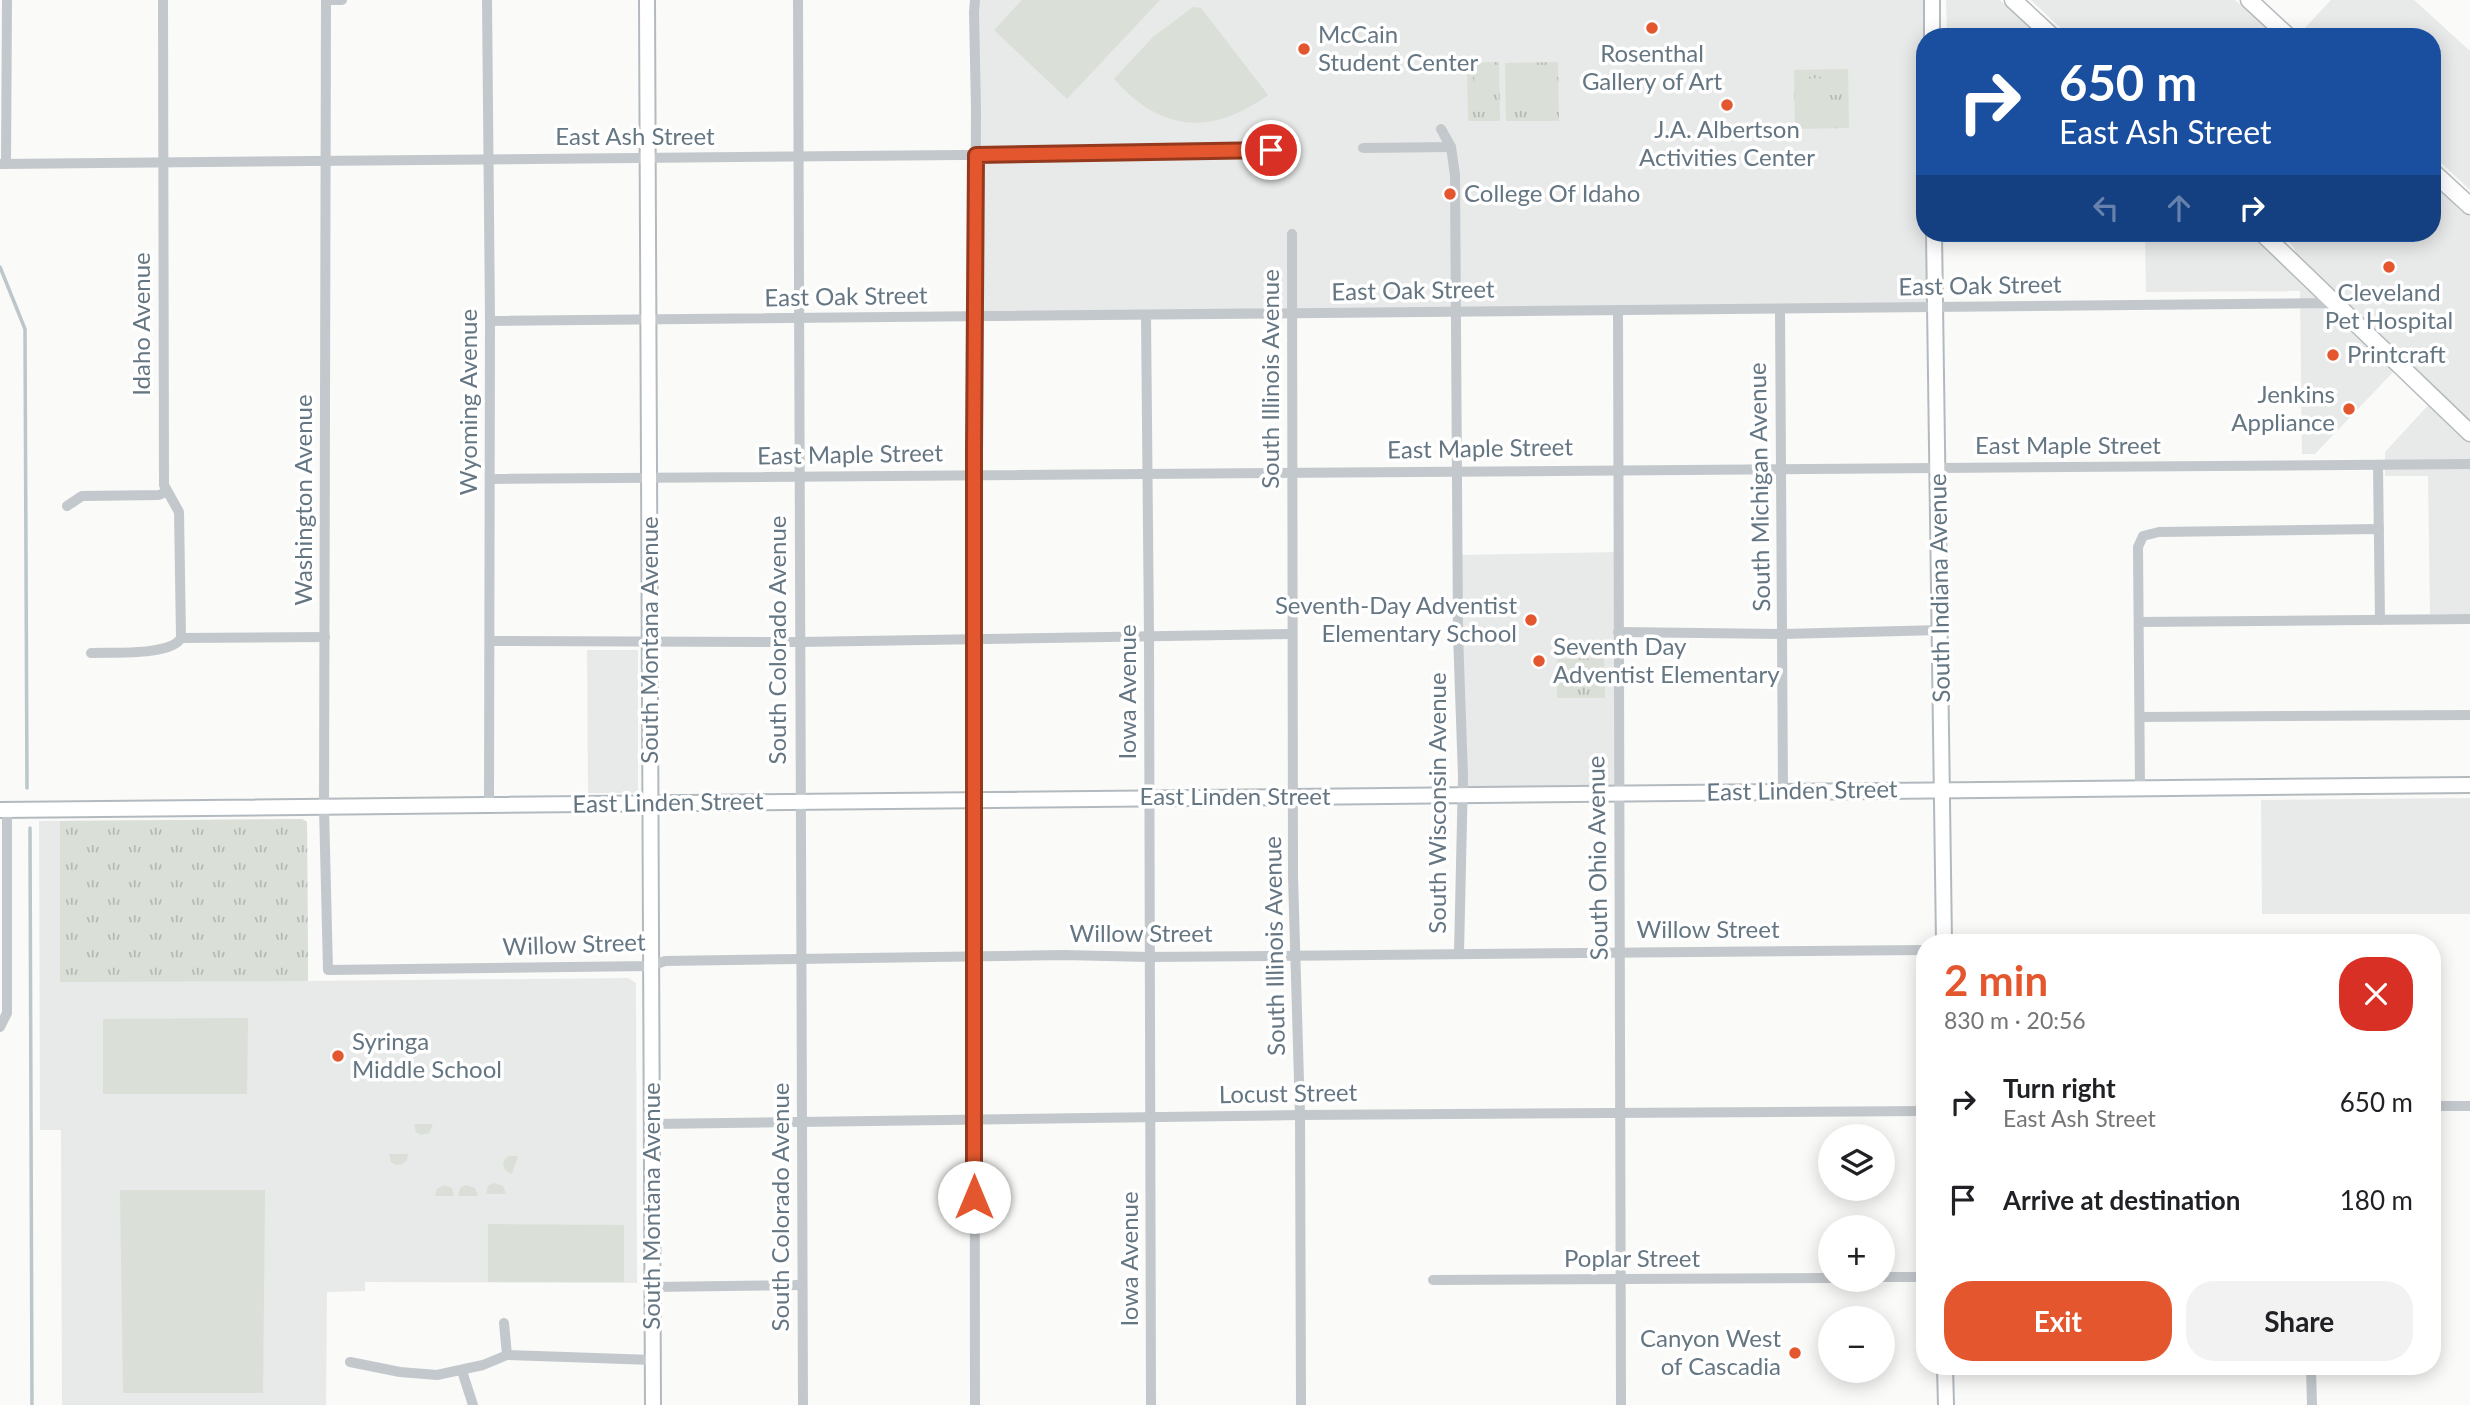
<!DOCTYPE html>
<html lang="en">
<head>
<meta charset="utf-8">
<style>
	:root { --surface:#fff; --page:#f2f2f2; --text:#202124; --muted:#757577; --accent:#e4572e }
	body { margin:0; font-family:Lato,sans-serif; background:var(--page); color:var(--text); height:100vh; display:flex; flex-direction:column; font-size:26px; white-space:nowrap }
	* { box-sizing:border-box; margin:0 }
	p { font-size:23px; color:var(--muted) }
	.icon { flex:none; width:38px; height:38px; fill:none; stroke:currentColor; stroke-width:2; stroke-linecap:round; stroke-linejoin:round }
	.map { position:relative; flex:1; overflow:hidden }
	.details { position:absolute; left:1916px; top:934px; width:525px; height:441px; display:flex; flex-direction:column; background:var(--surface); border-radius:28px; box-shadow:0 4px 18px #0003 }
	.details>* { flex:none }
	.hud { position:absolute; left:1916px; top:28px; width:525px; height:214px; border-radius:28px; box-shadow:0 4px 18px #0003; background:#1a4fa0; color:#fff; overflow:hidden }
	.buttons { position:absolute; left:1818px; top:1124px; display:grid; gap:14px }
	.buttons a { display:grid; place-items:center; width:77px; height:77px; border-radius:50%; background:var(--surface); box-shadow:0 4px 18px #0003; font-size:35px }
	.pin { position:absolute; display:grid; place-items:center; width:60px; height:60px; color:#fff; margin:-30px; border:4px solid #fff; border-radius:50%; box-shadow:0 2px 7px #0007 }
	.me { position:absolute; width:77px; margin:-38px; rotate:0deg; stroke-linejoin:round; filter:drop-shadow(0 0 5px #0008) }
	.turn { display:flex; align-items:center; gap:24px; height:147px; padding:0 28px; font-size:32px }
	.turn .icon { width:91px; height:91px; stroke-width:2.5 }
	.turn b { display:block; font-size:49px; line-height:60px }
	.lanes { display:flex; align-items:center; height:66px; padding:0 28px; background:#0003; justify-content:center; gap:35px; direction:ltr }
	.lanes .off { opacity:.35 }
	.round { display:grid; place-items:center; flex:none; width:74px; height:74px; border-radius:28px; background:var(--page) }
	.overview { display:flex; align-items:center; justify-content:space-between; height:119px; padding:0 28px }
	h1 { font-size:42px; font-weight:700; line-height:52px; color:var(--accent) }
	.primary-button { display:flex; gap:14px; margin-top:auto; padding:14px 28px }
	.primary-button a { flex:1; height:80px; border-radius:28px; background:var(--accent); color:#fff; font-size:28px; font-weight:700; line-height:80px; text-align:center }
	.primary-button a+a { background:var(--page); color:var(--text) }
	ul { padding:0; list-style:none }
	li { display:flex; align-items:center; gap:21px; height:98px; padding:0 28px }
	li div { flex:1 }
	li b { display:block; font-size:26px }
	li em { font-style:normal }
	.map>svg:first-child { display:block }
	.built { fill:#e8e9e9 }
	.grass { fill:url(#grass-tufts) }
	.pitch { fill:#dadfd7 }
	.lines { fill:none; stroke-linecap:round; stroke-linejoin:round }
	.stream { stroke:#bbc7cb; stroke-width:3.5 }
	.secondary-casing { stroke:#b3babf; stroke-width:18 }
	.primary-casing { stroke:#b5babe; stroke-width:19 }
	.street { stroke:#c3c8cc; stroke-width:10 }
	.secondary { stroke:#fff; stroke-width:14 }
	.primary { stroke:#fff; stroke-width:16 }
	.route-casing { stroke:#94391e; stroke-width:18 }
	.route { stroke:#e4572e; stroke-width:12 }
	.poi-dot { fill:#e4572e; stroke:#fff; stroke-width:2.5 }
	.labels { text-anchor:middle; stroke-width:7; stroke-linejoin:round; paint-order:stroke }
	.poi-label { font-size:24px; fill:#657683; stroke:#fff; text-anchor:start }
	.street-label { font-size:24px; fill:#657683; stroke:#fff }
</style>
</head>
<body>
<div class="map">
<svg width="2470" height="1405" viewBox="0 0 2470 1405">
	<defs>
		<pattern id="grass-tufts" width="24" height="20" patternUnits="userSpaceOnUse" patternTransform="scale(1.75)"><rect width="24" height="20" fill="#dadfd7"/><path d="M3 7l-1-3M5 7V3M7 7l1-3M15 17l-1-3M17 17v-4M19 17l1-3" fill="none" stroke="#b4b9b4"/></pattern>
	</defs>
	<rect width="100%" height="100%" fill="#fafaf8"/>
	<g class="built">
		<polygon points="975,0 1932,0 1925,37 1925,233 1934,233 1935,307 974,317"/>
		<polygon points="1946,0 2000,0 2040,37 1947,37"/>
		<polygon points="2031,0 2235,0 2275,37 2070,37"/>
		<polygon points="2331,0 2414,0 2470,51 2470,190 2433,155 2432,37 2306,37 2301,32"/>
		<polygon points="2433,184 2462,212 2470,216 2470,422 2400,352 2297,255 2293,246 2279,233 2432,233"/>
		<polygon points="2091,233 2251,233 2397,368 2315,454 2302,454 2300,291 2146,292 2145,239 2091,239"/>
		<polygon points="2431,402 2470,440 2470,614 2430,614 2428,476 2385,476 2385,452"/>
		<polygon points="1618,552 1618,793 1462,795 1458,555"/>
		<polygon points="587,650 638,650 638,793 588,793"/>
		<polygon points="2470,798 2470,914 2262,914 2261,800"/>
		<polygon points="302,819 307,822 308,981 628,978 636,983 637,1283 365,1282 365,1291 327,1292 326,1405 62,1405 61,1130 40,1130 39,821"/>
	</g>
	<g class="grass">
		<polygon points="1499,62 1500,121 1468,121 1467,63"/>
		<polygon points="1558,62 1559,121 1506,121 1505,63"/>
		<polygon points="1848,69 1849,128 1795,129 1794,70"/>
		<polygon points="1604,658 1605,698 1557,698 1557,659"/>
		<polygon points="302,819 307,822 308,981 60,982 60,821"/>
	</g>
	<g class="pitch">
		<polygon points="1022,0 1160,0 1067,99 994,30"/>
		<path d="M1193,7L1201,8L1268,95C1211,136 1161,132 1114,79L1153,37Z"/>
		<polygon points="1553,72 1554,111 1535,111 1535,73"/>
		<polygon points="1474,73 1493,73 1493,111 1475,112"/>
		<polygon points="1511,73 1529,73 1530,111 1511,111"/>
		<rect x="1829" y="73" width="11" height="22"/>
		<polygon points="1820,78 1821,121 1795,121 1795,79"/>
		<polygon points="1840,102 1841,125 1830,125 1830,103"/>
		<polygon points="248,1018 247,1094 103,1094 103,1019"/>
		<polygon points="414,1124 433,1124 429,1133 421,1135 416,1132"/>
		<polygon points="389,1154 408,1154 407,1160 402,1164 396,1165 391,1162"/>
		<path d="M509,1156H518L512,1174C502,1171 500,1161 509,1156Z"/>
		<polygon points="494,1183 503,1186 506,1194 486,1194 488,1186"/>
		<polygon points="444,1185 452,1188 454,1196 435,1196 437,1189"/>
		<polygon points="466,1185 475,1188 478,1196 458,1196 460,1188"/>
		<polygon points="120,1190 265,1190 263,1393 123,1393"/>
		<polygon points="488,1224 624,1225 624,1282 488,1282"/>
	</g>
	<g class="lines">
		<g class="stream">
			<polyline points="0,267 25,329 27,788"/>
			<polyline points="30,828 32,1405"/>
		</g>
		<g class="secondary-casing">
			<g id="secondary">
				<polyline points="647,0 653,1405"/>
				<polyline points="1932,0 1932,37"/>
				<polyline points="1934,233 1944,943"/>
				<polyline points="0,810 2470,785"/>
				<polyline points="1945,1367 1946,1405"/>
			</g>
		</g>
		<g class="primary-casing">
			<g id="primary">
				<polyline points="2013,0 2053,37"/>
				<polyline points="2249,0 2289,37"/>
				<polyline points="2432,171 2470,206"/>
				<polyline points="2262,233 2470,433"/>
			</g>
		</g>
		<g class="street">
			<polyline points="326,0 324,808 328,970 651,966 665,961 1064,955 1149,957 1925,950"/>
			<polyline points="326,0 342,0"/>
			<polyline points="487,0 490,321 489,804"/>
			<polyline points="798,0 803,1405"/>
			<polyline points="1441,129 1451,147 1455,175 1458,634 1463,776 1459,953"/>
			<polyline points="1363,148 1451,147"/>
			<polyline points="0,164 1064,154 1271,150"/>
			<polyline points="6,164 7,0"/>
			<polyline points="1292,234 1293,876 1300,1115 1301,1405"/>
			<polyline points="1780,309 1783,791"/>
			<polyline points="1618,310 1621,1405"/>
			<polyline points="1146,315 1149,635 1151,1405"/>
			<polyline points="490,321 2336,303"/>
			<polyline points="2378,466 2380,620"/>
			<polyline points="490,479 2470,464"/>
			<polyline points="67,506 82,496 159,495 166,492"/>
			<polyline points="2139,622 2470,619"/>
			<polyline points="1618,632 1783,634 1941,630"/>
			<polyline points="181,638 325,637"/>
			<polyline points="490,641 799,642 1292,634"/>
			<path d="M91,653C112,652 171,656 181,638L179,512L164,485L163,0"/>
			<polyline points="2140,717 2470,715"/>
			<polyline points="2140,788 2138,547 2143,536 2159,532 2379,529"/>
			<polyline points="0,1027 7,1013 7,810"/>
			<polyline points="2432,1106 2470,1106"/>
			<polyline points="652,1124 1300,1115 1925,1111"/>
			<polyline points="1883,1277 1925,1277"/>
			<polyline points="1433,1280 1830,1278"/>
			<polyline points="652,1287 802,1285"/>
			<polyline points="504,1323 507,1355"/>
			<polyline points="350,1362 400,1372 437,1375 483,1365 507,1355 653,1360"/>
			<polyline points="2311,1367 2312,1405"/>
			<polyline points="462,1371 473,1405"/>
			<polyline points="975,1405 974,475 976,110 974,12 975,0"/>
		</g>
		<use href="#secondary" class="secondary"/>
		<use href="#primary" class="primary"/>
	</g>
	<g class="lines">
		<g class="route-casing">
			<polyline id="route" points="974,1197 974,449 976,155 1271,150"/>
		</g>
		<use href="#route" class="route"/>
	</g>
	<g class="poi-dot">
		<circle cx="1652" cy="28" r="7"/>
		<circle cx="1304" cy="49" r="7"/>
		<circle cx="1727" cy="105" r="7"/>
		<circle cx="1450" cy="194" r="7"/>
		<circle cx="2389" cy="267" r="7"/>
		<circle cx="2333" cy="355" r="7"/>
		<circle cx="2349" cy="409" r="7"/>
		<circle cx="1531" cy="620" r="7"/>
		<circle cx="1539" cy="661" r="7"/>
		<circle cx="338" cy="1056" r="7"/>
		<circle cx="1795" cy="1353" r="7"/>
	</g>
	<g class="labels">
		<g class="poi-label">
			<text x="1318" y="43">McCain<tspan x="1318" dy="28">Student Center</tspan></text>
			<text x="1652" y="62" text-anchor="middle">Rosenthal<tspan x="1652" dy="28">Gallery of Art</tspan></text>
			<text x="1727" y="138" text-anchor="middle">J.A. Albertson<tspan x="1727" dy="28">Activities Center</tspan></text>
			<text x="1464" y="202">College Of Idaho</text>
			<text x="2389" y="301" text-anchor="middle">Cleveland<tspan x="2389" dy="28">Pet Hospital</tspan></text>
			<text x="2347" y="363">Printcraft</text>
			<text x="2335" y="403" text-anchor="end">Jenkins<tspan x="2335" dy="28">Appliance</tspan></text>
			<text x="1517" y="614" text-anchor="end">Seventh-Day Adventist<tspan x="1517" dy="28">Elementary School</tspan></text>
			<text x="1553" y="655">Seventh Day<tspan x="1553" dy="28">Adventist Elementary</tspan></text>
			<text x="352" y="1050">Syringa<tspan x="352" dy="28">Middle School</tspan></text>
			<text x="1781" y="1347" text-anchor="end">Canyon West<tspan x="1781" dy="28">of Cascadia</tspan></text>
		</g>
		<g class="street-label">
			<text x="635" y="145">East Ash Street</text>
			<text transform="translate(1980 286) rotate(-1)" y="8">East Oak Street</text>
			<text transform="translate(1413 291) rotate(-1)" y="8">East Oak Street</text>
			<text transform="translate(846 297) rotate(-1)" y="8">East Oak Street</text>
			<text transform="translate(142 324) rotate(-90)" y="8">Idaho Avenue</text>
			<text transform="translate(1271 379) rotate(-90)" y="8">South Illinois Avenue</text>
			<text transform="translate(469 402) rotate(-90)" y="8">Wyoming Avenue</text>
			<text x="2068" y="454">East Maple Street</text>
			<text transform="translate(1480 449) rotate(-1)" y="8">East Maple Street</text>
			<text transform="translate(850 455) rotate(-1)" y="8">East Maple Street</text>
			<text transform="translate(1760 487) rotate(-91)" y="8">South Michigan Avenue</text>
			<text transform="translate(304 500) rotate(-90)" y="8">Washington Avenue</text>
			<text transform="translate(1940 588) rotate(-91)" y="8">South Indiana Avenue</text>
			<text transform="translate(650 640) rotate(-90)" y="8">South Montana Avenue</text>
			<text transform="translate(778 640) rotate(-90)" y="8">South Colorado Avenue</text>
			<text transform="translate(1128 692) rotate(-90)" y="8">Iowa Avenue</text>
			<text transform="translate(1802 791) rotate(-1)" y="8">East Linden Street</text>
			<text x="1235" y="805">East Linden Street</text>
			<text transform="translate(668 803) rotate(-1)" y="8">East Linden Street</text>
			<text transform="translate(1438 803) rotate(-90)" y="8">South Wisconsin Avenue</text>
			<text transform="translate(1598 858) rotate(-91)" y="8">South Ohio Avenue</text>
			<text x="1708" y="938">Willow Street</text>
			<text x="1141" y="942">Willow Street</text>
			<text transform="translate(574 945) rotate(-2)" y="8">Willow Street</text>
			<text transform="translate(1275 946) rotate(-91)" y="8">South Illinois Avenue</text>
			<text transform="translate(1288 1094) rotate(-1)" y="8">Locust Street</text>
			<text transform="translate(652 1206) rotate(-90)" y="8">South Montana Avenue</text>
			<text transform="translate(781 1207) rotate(-90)" y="8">South Colorado Avenue</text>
			<text transform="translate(1130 1259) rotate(-90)" y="8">Iowa Avenue</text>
			<text x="1632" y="1267">Poplar Street</text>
		</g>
	</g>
</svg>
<div class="buttons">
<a><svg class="icon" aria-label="layers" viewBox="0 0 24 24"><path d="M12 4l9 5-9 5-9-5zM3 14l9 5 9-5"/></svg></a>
<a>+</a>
<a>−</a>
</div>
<div class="pin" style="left:1271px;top:150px;background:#d93025"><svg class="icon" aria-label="arrive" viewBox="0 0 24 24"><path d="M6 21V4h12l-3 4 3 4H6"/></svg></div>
<svg class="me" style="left:974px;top:1197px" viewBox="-20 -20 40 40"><circle r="19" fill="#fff"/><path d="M0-13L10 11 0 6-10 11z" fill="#e4572e"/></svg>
<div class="hud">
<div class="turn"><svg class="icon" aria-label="right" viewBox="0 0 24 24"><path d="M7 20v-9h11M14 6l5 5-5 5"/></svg><div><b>650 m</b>East Ash Street</div></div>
<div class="lanes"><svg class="icon off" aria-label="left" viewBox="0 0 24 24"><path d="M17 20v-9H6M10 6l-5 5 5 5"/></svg><svg class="icon off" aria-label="ahead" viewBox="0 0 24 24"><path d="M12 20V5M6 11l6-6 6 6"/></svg><svg class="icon" aria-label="right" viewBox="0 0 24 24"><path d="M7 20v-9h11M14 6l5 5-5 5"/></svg></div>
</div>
<section class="details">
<div class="overview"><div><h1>2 min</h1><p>830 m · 20:56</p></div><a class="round" style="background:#d93025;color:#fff"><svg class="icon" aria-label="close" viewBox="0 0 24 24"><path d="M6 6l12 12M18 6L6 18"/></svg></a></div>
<ul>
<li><svg class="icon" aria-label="right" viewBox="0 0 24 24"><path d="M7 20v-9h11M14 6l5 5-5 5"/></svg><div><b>Turn right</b><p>East Ash Street</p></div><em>650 m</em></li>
<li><svg class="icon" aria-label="arrive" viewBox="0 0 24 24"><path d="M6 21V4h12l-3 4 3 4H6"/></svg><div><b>Arrive at destination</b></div><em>180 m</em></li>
</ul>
<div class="primary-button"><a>Exit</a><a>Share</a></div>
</section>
</div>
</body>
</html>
